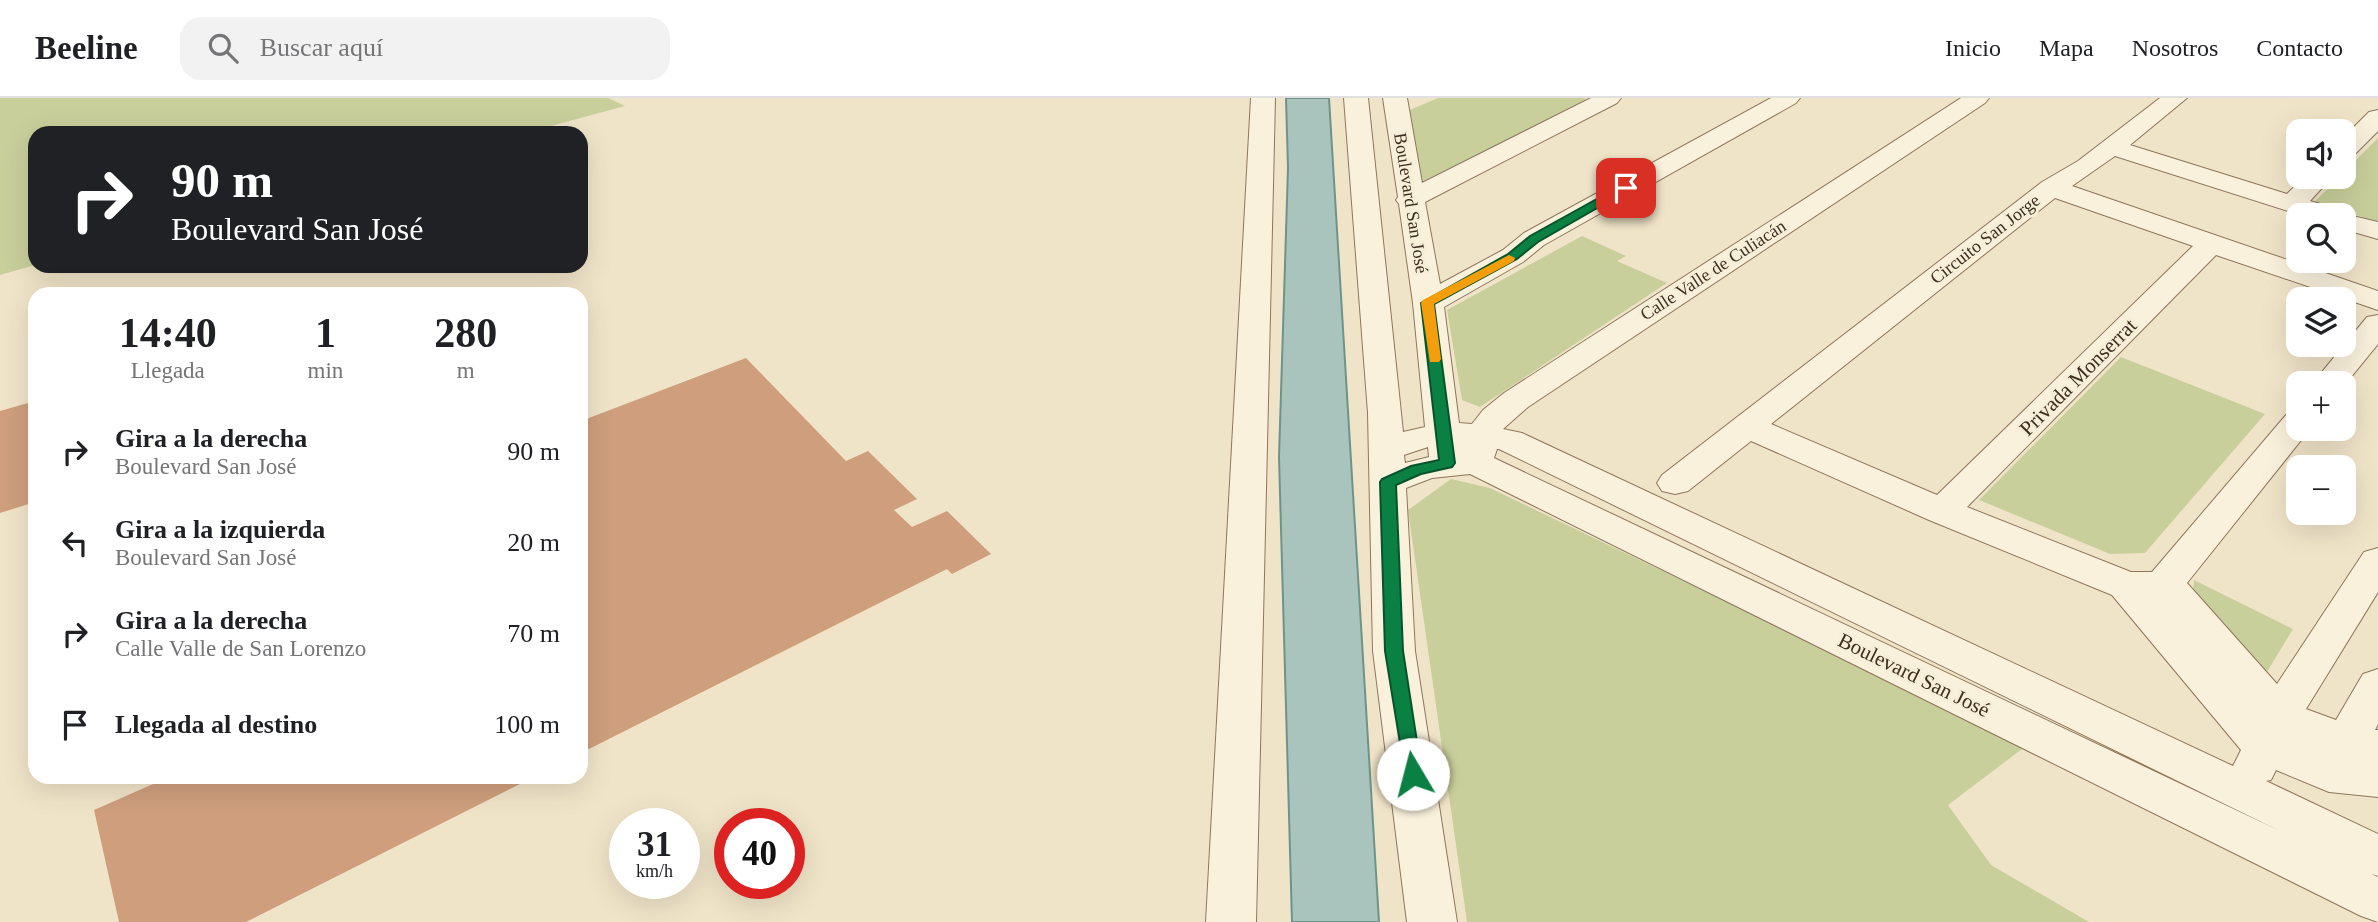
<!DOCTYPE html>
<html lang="es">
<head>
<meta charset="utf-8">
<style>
	:root { --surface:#fff; --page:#f2f2f2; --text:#202124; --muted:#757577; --line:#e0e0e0 }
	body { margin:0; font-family:Georgia,serif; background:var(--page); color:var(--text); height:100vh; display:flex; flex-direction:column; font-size:26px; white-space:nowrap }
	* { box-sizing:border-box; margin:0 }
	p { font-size:23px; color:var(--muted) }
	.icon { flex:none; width:38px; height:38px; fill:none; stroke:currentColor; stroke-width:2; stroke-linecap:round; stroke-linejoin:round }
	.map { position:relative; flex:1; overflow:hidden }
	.side { position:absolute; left:28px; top:189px; width:560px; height:497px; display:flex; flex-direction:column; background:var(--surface); border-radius:21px; box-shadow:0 7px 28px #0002 }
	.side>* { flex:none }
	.top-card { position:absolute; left:28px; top:28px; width:560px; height:147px; border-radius:21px; box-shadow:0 7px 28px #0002; background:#202124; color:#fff; overflow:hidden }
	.controls { position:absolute; left:2286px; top:21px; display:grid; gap:14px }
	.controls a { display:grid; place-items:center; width:70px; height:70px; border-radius:14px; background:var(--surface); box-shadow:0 7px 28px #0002; font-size:35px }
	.speed { position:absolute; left:609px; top:710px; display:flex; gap:14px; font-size:35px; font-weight:700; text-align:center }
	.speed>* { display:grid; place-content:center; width:91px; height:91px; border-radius:50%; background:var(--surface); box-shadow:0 7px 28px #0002; line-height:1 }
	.speed small { font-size:18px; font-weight:400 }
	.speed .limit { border:10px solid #d22; background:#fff; color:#111 }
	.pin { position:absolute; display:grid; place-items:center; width:60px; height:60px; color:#fff; margin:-30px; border-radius:14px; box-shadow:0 4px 10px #0006 }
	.me { position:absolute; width:77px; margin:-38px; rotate:352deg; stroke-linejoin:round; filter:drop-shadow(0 0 5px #0008) }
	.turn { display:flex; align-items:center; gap:24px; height:147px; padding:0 28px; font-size:32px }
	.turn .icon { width:91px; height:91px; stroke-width:2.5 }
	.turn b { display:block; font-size:49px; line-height:60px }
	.eta { display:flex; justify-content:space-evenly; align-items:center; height:119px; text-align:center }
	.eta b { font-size:42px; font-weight:600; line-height:49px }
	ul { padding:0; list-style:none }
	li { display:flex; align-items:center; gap:21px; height:91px; padding:0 28px }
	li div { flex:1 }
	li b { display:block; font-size:26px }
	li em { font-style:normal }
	header { display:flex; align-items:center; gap:42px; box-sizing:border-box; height:98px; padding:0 35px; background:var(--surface); border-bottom:2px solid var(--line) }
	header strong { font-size:33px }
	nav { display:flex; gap:38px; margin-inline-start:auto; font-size:24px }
	.search { width:490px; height:63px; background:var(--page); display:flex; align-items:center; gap:18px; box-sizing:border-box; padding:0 24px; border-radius:21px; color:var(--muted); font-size:26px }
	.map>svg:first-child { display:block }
	.green { fill:#c9cf9b }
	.water { fill:#a9c4bc; stroke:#6f938a; stroke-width:2 }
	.building { fill:#cf9f7d }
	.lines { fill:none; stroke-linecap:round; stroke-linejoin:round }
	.minor-casing { stroke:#8d765c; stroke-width:2 }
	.minor { fill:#faf1dc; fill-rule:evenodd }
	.route { fill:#0b8043; stroke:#07532c; stroke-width:2 }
	.slow { fill:#f59e0b }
	.labels { text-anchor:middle; stroke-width:6; stroke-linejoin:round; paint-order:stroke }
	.far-street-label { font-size:18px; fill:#3d2e20; stroke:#f7eed8 }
	.street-label { font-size:21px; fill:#3d2e20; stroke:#f7eed8 }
</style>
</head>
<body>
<header>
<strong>Beeline</strong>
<div class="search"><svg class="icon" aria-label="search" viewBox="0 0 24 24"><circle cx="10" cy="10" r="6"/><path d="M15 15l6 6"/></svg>Buscar aquí</div>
<nav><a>Inicio</a><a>Mapa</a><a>Nosotros</a><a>Contacto</a></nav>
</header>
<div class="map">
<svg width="2378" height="824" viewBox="0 0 2378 824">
	<rect width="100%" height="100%" fill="#f0e4c8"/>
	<g class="green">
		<polygon points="0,0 608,0 625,8 525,35 35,35 35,167 0,177"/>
		<polygon points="1438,0 1583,0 1588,2 1421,84 1405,14"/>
		<polygon points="2378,40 2378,124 2314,104 2340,79 2343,79 2343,75"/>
		<polygon points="1582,138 1626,158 1617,163 1667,185 1480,309 1462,302 1447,212"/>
		<polygon points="2121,259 2265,316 2145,455 2110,456 1979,402"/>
		<polygon points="1451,381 1490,390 2026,648 1948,707 1991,767 2089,824 1467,824 1408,412"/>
		<polygon points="2194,482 2293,531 2267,574 2193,493"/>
	</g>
	<polygon class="water" points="1286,0 1329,0 1379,824 1292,824 1279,359 1288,70"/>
	<g class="building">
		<polygon points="746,260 846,363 868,353 917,401 894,412 912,429 947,413 991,456 952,476 947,471 581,655 581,323"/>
		<polygon points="35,303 35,404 0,415 0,313"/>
		<polygon points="169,679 534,679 246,824 119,824 94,712"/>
	</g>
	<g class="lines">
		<g class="minor-casing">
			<g id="minor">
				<polygon points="1251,0 1275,0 1256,824 1206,824"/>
				<path d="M1344,0H1368L1403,334L1425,329L1413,205L1399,106L1396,102L1398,99L1383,0H1407L1422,85L1591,0H1621L1617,5L1425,104L1440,186L1503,152L1524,135L1771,0H1800L1796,5L1544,147L1523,164L1444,209L1459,325L1472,326L1483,312L1504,295L1961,0H1989L1985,5L1528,309L1503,331L1522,335L2233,668L2241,652L2112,497L1929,422L1751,343L1688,393L1675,396L1662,393L1657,385L1662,377L2042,84L2078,63L2160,0H2187L2130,47L2287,96L2304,79H2332L2310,103L2338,111L2340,115L2378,124V141L2343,131V117H2301L2115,58L2072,88L2378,193V212L2216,157L1967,409L2131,474H2152L2286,317L2298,314V331H2310L2187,485L2277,586L2364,454L2378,450V494L2306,611L2336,622L2363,576L2378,571V626L2375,632H2378V699L2329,694L2276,672L2271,682L2266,683L2378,736V778L2371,776L2378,779V824L2361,818L1470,376L1432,380L1406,390L1415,553L1457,824H1407L1373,553L1368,315ZM2055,100L2193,148L1937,397L1771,326ZM1428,349L1429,359L1405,365L1404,357ZM1497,351H1499L2280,733L1494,360Z"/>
				<polygon points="2378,12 2378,33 2352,59 2343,62 2343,40 2369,14"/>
				<polygon points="2378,217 2378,246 2343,289 2343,285 2313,285 2367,219"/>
			</g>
		</g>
		<use href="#minor" class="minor"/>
	</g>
	<polygon class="route" points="1622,87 1632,90 1538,144 1517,161 1434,206 1455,365 1452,369 1421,376 1396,387 1403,553 1422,676 1420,682 1413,684 1406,682 1385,553 1380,384 1382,381 1411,368 1439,362 1421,205 1508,156 1530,138"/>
	<polygon class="slow" points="1509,157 1515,160 1514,163 1434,206 1441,261 1439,264 1430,264 1421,205 1423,202"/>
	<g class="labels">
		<g class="far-street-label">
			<text transform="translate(1411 105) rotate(81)" y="6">Boulevard San José</text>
			<text transform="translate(1985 141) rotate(-38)" y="6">Circuito San Jorge</text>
			<text transform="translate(1713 172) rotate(-33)" y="6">Calle Valle de Culiacán</text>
		</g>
		<g class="street-label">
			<text transform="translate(2078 279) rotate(-45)" y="7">Privada Monserrat</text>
			<text transform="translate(1914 577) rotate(26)" y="7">Boulevard San José</text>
		</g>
	</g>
</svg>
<div class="controls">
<a><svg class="icon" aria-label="sound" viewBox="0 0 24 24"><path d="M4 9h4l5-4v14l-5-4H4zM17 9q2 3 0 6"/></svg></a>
<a><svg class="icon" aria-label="search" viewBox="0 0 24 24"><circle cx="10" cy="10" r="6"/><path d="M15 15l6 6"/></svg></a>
<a><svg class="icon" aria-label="layers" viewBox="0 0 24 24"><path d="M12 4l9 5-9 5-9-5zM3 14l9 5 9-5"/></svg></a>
<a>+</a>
<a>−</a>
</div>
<div class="speed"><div>31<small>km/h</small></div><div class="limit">40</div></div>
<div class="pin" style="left:1626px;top:90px;background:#d93025"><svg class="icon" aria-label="arrive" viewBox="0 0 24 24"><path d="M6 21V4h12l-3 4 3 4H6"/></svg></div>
<svg class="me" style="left:1413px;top:676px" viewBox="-20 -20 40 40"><circle r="19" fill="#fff"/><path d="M0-13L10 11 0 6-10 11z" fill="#0b8043"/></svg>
<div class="top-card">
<div class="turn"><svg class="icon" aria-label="right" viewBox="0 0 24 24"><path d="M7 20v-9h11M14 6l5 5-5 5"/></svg><div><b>90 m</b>Boulevard San José</div></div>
</div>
<section class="side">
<div class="eta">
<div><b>14:40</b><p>Llegada</p></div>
<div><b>1</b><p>min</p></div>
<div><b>280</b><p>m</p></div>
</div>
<ul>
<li><svg class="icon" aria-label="right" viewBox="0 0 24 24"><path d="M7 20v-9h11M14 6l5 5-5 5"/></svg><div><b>Gira a la derecha</b><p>Boulevard San José</p></div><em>90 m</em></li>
<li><svg class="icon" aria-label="left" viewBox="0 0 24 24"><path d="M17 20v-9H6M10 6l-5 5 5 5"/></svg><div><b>Gira a la izquierda</b><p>Boulevard San José</p></div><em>20 m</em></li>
<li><svg class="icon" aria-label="right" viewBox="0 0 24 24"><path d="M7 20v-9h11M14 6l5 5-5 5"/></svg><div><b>Gira a la derecha</b><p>Calle Valle de San Lorenzo</p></div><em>70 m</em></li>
<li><svg class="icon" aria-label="arrive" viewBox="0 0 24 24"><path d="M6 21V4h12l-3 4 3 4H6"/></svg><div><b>Llegada al destino</b></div><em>100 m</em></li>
</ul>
</section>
</div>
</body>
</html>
